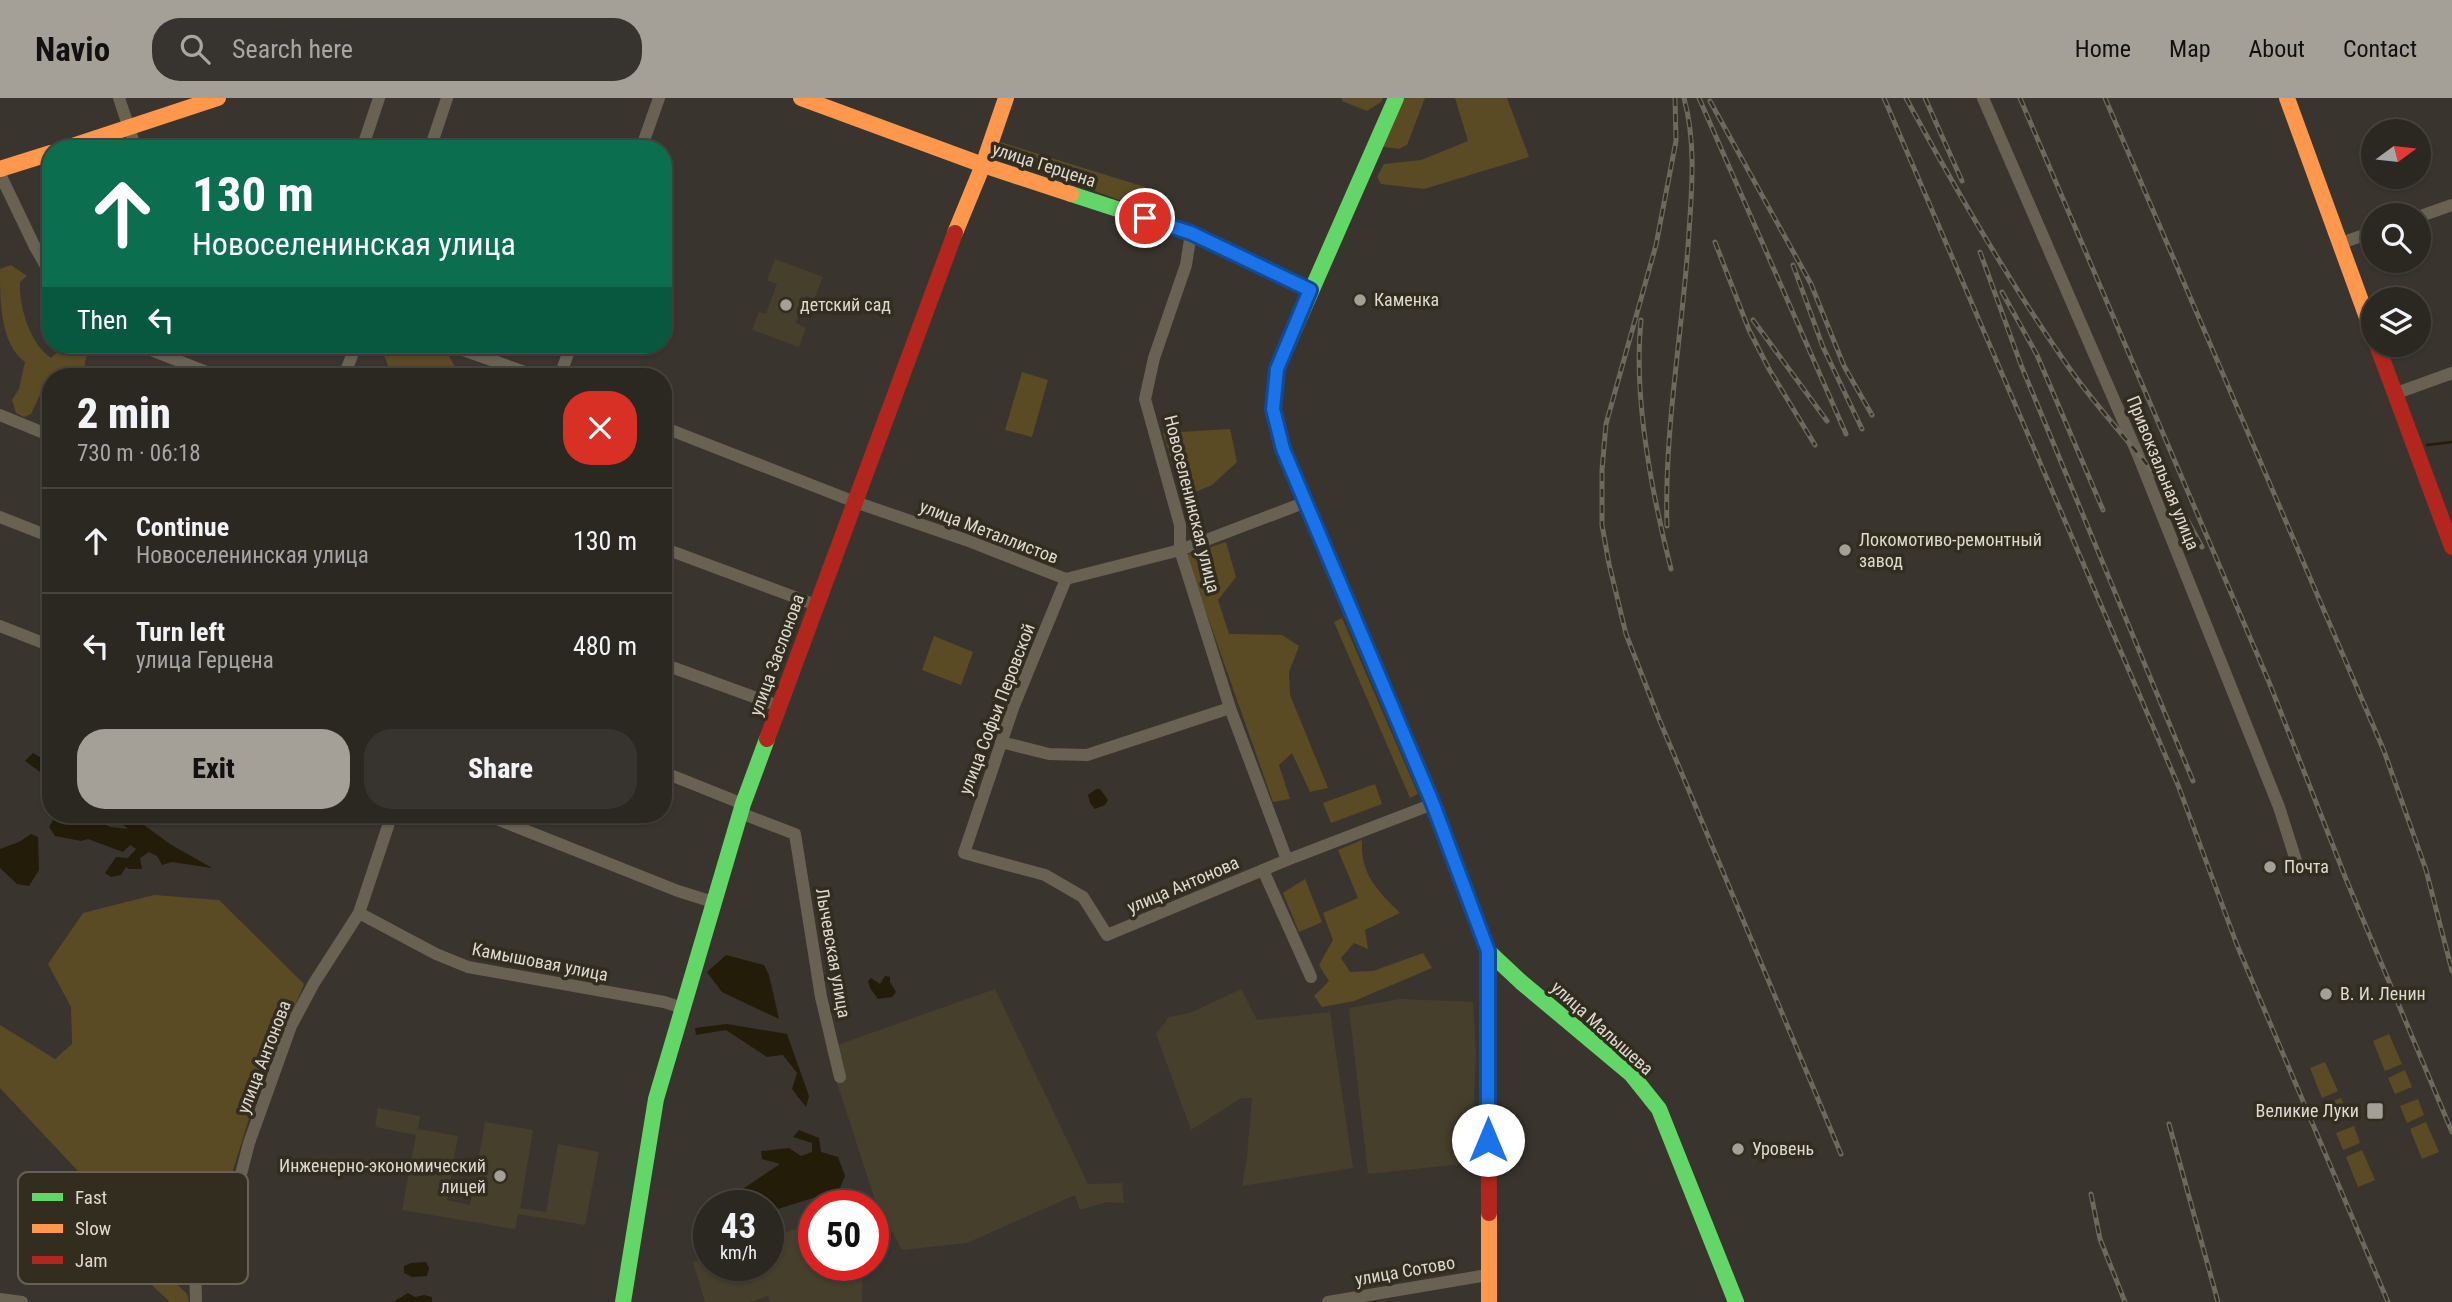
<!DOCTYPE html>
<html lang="en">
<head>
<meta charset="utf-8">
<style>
	:root { --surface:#2b2822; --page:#37342f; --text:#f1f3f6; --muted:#a6a6a5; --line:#474440; --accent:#a4a098 }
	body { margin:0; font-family:"Roboto Condensed",sans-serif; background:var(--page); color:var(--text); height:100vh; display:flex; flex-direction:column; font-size:26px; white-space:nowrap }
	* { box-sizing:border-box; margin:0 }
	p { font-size:23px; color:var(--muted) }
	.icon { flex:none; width:38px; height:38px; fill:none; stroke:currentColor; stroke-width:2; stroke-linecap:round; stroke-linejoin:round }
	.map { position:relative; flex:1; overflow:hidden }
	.sheet { position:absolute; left:42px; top:270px; width:630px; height:455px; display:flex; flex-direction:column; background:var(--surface); border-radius:28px; box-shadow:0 2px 5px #0004,0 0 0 2px var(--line) }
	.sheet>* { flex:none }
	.hud { position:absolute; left:42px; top:42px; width:630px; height:214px; border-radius:28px; box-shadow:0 2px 5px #0004,0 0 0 2px var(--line); background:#0b6e4f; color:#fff; overflow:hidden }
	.needle { width:46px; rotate:75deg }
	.controls { position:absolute; left:2361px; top:21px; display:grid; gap:14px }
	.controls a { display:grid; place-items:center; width:70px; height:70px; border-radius:50%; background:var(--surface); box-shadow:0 2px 5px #0004,0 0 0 2px var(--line); font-size:35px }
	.speed { position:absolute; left:693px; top:1092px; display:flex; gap:14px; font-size:35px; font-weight:700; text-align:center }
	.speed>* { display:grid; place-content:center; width:91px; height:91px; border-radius:50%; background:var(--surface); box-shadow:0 2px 5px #0004,0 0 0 2px var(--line); line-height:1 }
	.speed small { font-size:18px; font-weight:400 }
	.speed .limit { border:10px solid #d22; background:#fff; color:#111 }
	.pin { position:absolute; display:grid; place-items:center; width:60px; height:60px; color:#fff; margin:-30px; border:4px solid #fff; border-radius:50%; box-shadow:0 2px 7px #0007 }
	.me { position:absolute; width:77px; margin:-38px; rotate:0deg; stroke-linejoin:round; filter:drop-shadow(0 0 5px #0008) }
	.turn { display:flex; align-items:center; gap:24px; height:147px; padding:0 35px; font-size:32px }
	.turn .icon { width:91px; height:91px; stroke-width:2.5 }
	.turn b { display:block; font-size:49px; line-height:60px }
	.then { display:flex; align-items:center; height:66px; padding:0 35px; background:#0003; gap:14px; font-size:26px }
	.round { display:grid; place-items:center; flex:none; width:74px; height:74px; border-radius:28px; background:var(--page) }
	.overview { display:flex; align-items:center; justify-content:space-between; height:119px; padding:0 35px }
	h1 { font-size:42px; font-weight:800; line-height:52px }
	.primary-button { display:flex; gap:14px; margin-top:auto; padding:14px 35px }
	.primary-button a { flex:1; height:80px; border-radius:28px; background:var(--accent); color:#111; font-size:28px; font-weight:800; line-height:80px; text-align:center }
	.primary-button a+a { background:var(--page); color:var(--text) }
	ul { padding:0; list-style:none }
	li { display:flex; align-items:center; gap:21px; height:105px; padding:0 35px; border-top:2px solid var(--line) }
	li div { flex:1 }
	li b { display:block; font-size:26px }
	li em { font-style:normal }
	header { display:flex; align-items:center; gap:42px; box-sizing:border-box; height:98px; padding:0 35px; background:var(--accent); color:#111 }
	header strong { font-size:33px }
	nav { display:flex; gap:38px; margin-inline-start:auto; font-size:24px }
	.search { width:490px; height:63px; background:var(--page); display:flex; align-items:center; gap:18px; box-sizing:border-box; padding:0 24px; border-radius:28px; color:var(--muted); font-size:26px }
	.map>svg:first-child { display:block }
	.built { fill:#463f2b }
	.green { fill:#5a4b25 }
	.water { fill:#231c09 }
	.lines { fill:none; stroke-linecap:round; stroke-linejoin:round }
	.stream { stroke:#231c09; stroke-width:2.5 }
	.street { stroke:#696253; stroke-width:12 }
	.fast { stroke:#63d668; stroke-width:16 }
	.slow { stroke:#ff974d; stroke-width:16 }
	.jam { stroke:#b3261e; stroke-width:16 }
	.rail-casing { stroke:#6e695e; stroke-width:5 }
	.rail { stroke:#322d1f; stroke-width:2.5; stroke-dasharray:8; stroke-linecap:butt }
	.route-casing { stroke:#114b97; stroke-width:18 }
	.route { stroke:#1a73e8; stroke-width:12 }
	.poi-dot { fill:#a4a098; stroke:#322d1f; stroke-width:2.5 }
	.labels { text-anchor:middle; stroke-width:7; stroke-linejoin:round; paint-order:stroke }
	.street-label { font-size:18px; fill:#dedad1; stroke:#322d1f }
	.poi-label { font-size:18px; fill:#dedad1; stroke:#322d1f; text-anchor:start }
	.key { fill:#322d1f; stroke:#666154; stroke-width:2 }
	.key-label { font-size:19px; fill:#dedad1 }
</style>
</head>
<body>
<header>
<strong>Navio</strong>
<div class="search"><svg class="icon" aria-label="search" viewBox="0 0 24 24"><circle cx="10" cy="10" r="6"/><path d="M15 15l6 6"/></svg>Search here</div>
<nav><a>Home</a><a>Map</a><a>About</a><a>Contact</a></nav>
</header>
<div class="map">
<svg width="2452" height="1204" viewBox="0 0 2452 1204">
	<rect width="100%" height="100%" fill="#39352e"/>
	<g class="built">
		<polygon points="775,161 823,179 814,201 806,198 796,225 806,230 799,249 752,232 759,214 766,216 777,186 767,182"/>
		<polygon points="995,891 1088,1086 1122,1085 1124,1105 1107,1104 1080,1112 1075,1097 967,1145 902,1152 876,1105 826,951"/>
		<polygon points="1241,891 1257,922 1330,914 1353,1070 1242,1088 1247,1059 1252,1000 1241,1000 1191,1032 1156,936 1169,919 1190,915"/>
		<polygon points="1400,901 1473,904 1476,956 1471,1065 1368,1076 1349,910"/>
		<polygon points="378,1010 420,1018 418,1031 458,1038 447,1102 470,1107 485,1024 533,1032 520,1110 546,1114 558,1046 599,1054 585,1127 518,1116 515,1131 402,1112 416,1037 375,1029"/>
		<polygon points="814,1125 814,1167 863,1167 862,1204 770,1204 768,1198 750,1204 705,1204 693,1164 709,1159 709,1167 768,1167 768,1140"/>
	</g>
	<g class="green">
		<polygon points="1342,0 1383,0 1381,4 1367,13 1342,3"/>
		<polygon points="1400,0 1425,0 1407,47 1399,51 1378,48"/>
		<polygon points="1455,0 1507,0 1529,59 1424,91 1381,86 1377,79 1384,66 1421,62 1468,43"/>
		<polygon points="1000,44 1145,89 1136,108 996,57"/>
		<path d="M11,167L27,178L20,184C19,209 30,246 51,260L65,247H90L85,264V278H51V289L40,297L31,316L24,319L16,315L12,302L19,291L25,264C0,246 0,202 0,171Z"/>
		<polygon points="380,247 444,249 460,278 392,278"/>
		<polygon points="1022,274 1048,282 1032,339 1005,332"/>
		<polygon points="1230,331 1237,364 1212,387 1183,399 1163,335"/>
		<polygon points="1226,444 1236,479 1218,502 1229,536 1282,537 1299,548 1289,574 1290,597 1328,690 1310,694 1292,655 1279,667 1290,701 1273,704 1186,457"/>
		<polygon points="1342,520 1418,696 1410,700 1334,524"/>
		<polygon points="934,538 973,554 961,587 922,572"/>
		<polygon points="1375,686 1382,706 1331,725 1323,705"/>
		<path d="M1362,742C1360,776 1377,792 1400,815L1365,832L1368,851L1354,845L1341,860L1350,874L1373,873L1423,855L1432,870L1354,903L1322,909L1314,898L1329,883L1319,867L1333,842L1323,815L1358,800L1338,752Z"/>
		<polygon points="1305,781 1322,824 1299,834 1283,795"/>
		<polygon points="154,797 219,802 304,886 250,1017 230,1082 190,1153 185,1172 126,1112 77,1072 0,990 0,927 55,961 72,946 71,909 48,866 83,815"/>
		<polygon points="2389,936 2402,966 2385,973 2373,943"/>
		<polygon points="2325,964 2338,993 2322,1000 2310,970"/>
		<polygon points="2405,972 2412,989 2395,996 2388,980"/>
		<polygon points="2341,1000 2348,1017 2331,1024 2324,1007"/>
		<polygon points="2418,1001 2424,1017 2407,1025 2400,1008"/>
		<polygon points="2426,1024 2439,1054 2422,1061 2410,1031"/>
		<polygon points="2354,1028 2360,1045 2343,1052 2336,1035"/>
		<polygon points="2362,1052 2375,1082 2358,1089 2346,1059"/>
		<polygon points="137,1155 151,1161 187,1196 189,1204 170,1204 142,1178 129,1160"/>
	</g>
	<g class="water">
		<polygon points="33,655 51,666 51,682 25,663"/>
		<polygon points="1096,691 1100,691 1108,702 1105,707 1095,711 1090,705 1088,697"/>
		<polygon points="62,716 86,716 110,729 128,731 111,716 129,716 170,746 212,770 172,764 162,767 157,758 149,754 140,760 142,771 129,771 126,769 121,777 111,779 105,775 116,759 128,760 136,751 130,747 123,754 88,741 81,743 55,738 49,729 53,722 61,720"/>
		<polygon points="31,736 38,739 39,772 29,788 17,786 0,770 0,751 19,744"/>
		<polygon points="726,857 764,867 769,877 779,921 722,894 707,874"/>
		<polygon points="885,878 890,879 890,884 896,894 892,899 878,901 870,890 868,883 871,880 880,886"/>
		<polygon points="727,926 787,936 809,998 806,1009 792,991 797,975 783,957 767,959 726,932 696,937 695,930"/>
		<polygon points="799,1032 819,1040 821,1054 838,1059 845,1078 839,1092 768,1114 768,1108 745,1108 738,1094 780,1066 762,1061 761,1053 789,1050 801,1058 812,1054 812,1045 793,1039"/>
		<polygon points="426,1164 429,1170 427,1178 412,1179 404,1175 404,1168 411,1165"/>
		<polygon points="408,1195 415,1199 424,1197 432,1199 432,1204 393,1204"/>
	</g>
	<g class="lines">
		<polyline class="stream" points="2427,347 2452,344"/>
		<g class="street">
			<polyline points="119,0 136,51"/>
			<polyline points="1983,0 2138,357 2279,709 2298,769"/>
			<polyline points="362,51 379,0"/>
			<polyline points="430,51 447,0"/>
			<polyline points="641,51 659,0"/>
			<polyline points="0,76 34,147 51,177"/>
			<polyline points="2418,119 2452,107"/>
			<polyline points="1191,135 1186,167 1154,260 1145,301 1180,427 1180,452 1230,610 1287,762"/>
			<polyline points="2341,145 2373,134"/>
			<polyline points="138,247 217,278"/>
			<polyline points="449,247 536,278"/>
			<polyline points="344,278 356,247"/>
			<polyline points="560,278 571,247"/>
			<polyline points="2394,296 2452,275"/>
			<polyline points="0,317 51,338"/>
			<polyline points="663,329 855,404 966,442 1066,481 1180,452 1306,404"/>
			<polyline points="0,419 51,439"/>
			<polyline points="663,450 816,507"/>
			<polyline points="1066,481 1013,610 964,755 1045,777 1083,799 1107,837 1287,762 1433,706"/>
			<polyline points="0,528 51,548"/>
			<polyline points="663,566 779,608"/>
			<polyline points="1001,644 1049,656 1087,657 1230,610"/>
			<polyline points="663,674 743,706"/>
			<polyline points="740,715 795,736 821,899 840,979"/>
			<polyline points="484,716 678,793 713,804"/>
			<polyline points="1263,772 1311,879"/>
			<polyline points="359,815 436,856 468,869 664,904 683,910"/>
			<polyline points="0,1201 22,1204"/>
			<polyline points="196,1204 195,1162 210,1128 240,1080 249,1045 291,928 314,885 359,815 392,716"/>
			<polyline points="1328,1204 1487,1177"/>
		</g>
		<g class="fast">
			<polyline points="1071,96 1191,135 1310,192"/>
			<polyline points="1372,563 1283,351 1273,311 1277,271 1396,0"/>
			<polyline points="1488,853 1521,884 1631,976 1659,1011 1736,1204"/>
			<polyline points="623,1204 656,1001 743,706 767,641"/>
		</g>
		<g class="slow">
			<polyline points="801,0 983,67 1071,96"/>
			<polyline points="2287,0 2373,236"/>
			<polyline points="63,51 218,0"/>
			<polyline points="0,71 51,55"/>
			<polyline points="955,135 983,67 1006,0"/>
			<polyline points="1489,1115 1489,1204"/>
		</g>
		<g class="jam">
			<polyline points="2377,247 2452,449"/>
			<polyline points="1372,563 1433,706 1488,853 1489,1115"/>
			<polyline points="767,641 955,135"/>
		</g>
		<g class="rail-casing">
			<g id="rail">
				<polyline points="1675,0 1676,43 1656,147 1606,326 1602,372 1602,427 1609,466 1626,536 1659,621 1841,1056"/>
				<polyline points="1699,0 1846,336"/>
				<polyline points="1884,0 2178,687 2237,847 2388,1204"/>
				<path d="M1906,0C1957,94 2010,186 2072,274C2105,320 2145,360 2178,407C2187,420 2194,435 2202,449"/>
				<polyline points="1925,0 1962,83"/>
				<polyline points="2020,0 2269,584 2346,781 2452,1034"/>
				<polyline points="2105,0 2384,653 2426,772 2452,873"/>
				<polyline points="1710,3 1811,186 1844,268 1872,317"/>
				<polyline points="1715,144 1749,232 1769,271 1815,347"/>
				<polyline points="1980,154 2021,267 2193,683"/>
				<polyline points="1793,167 1823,249 1862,331"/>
				<polyline points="2002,194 2037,257 2103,412"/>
				<path d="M1641,222C1633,299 1652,396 1671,471"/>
				<polyline points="1753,222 1827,323"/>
				<path d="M1667,428C1664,330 1683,232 1689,134C1692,89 1696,44 1684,0"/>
				<polyline points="2169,1026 2218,1204"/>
				<polyline points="2091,1096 2100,1141 2125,1204"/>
			</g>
		</g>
		<use href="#rail" class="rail"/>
	</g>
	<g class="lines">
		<g class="route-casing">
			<polyline id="route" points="1145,120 1191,135 1310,192 1277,271 1273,311 1283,351 1433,706 1488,853 1488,1042"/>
		</g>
		<use href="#route" class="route"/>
	</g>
	<g class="poi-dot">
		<circle cx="1360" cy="202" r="7"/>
		<circle cx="786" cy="207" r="7"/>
		<circle cx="1845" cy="452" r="7"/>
		<circle cx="2270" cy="769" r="7"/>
		<circle cx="2326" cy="896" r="7"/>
		<rect x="2366" y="1004" width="18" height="18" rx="3.5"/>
		<circle cx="1738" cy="1051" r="7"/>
		<circle cx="500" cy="1078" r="7"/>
	</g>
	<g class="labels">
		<g class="street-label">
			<text transform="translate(1044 67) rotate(18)" y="6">улица Герцена</text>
			<text transform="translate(2163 375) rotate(68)" y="6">Привокзальная улица</text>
			<text transform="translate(1192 406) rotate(76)" y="6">Новоселенинская улица</text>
			<text transform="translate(989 434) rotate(21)" y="6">улица Металлистов</text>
			<text transform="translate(777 557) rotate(-70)" y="6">улица Заслонова</text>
			<text transform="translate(997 611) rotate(-69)" y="6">улица Софьи Перовской</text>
			<text transform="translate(1183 787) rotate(-23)" y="6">улица Антонова</text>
			<text transform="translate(833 855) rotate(80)" y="6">Лычевская улица</text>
			<text transform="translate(540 864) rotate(11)" y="6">Камышовая улица</text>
			<text transform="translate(1602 930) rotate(42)" y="6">улица Малышева</text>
			<text transform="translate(264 959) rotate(-69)" y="6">улица Антонова</text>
			<text transform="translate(1405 1173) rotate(-10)" y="6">улица Сотово</text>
		</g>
		<g class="poi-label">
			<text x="1374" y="208">Каменка</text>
			<text x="800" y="213">детский сад</text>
			<text x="1859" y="448">Локомотиво-ремонтный<tspan x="1859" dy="21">завод</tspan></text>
			<text x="2284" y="775">Почта</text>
			<text x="2340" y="902">В. И. Ленин</text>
			<text x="2359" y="1019" text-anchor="end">Великие Луки</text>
			<text x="1752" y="1057">Уровень</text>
			<text x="486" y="1074" text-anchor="end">Инженерно-экономический<tspan x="486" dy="21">лицей</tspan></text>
		</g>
	</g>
	<rect x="18" y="1074" width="230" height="112" rx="10" class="key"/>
	<rect x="32" y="1095" width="31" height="8" fill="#63d668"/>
	<rect x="32" y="1126" width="31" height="9" fill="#ff974d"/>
	<rect x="32" y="1158" width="31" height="8" fill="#b3261e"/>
	<g class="key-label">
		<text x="75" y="1106">Fast</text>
		<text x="75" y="1137">Slow</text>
		<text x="75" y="1169">Jam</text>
	</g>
</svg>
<div class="controls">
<a><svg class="needle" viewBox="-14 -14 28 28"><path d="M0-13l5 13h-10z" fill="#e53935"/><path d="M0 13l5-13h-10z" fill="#a6a6a5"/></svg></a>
<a><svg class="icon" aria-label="search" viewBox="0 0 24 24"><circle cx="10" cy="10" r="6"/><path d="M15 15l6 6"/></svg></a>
<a><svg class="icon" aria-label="layers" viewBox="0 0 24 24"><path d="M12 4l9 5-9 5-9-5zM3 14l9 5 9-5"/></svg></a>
</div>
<div class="speed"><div>43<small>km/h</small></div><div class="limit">50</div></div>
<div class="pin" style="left:1145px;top:120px;background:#d93025"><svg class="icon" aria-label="arrive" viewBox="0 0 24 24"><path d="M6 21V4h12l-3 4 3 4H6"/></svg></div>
<svg class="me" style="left:1488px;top:1042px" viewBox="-20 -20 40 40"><circle r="19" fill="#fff"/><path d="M0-13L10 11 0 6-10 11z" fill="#1a73e8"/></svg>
<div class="hud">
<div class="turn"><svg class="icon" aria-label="ahead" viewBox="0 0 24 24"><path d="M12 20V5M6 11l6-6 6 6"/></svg><div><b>130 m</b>Новоселенинская улица</div></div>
<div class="then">Then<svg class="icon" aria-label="left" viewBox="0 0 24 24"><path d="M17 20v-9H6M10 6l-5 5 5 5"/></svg></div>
</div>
<section class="sheet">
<div class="overview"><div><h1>2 min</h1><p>730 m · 06:18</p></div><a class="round" style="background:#d93025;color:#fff"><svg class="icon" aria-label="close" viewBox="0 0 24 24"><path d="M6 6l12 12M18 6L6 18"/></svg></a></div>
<ul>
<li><svg class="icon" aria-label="ahead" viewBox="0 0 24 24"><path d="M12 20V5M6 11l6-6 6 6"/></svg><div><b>Continue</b><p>Новоселенинская улица</p></div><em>130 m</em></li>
<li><svg class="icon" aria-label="left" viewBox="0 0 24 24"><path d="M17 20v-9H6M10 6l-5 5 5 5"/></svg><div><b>Turn left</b><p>улица Герцена</p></div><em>480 m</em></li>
</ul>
<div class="primary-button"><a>Exit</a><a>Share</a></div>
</section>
</div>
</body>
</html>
